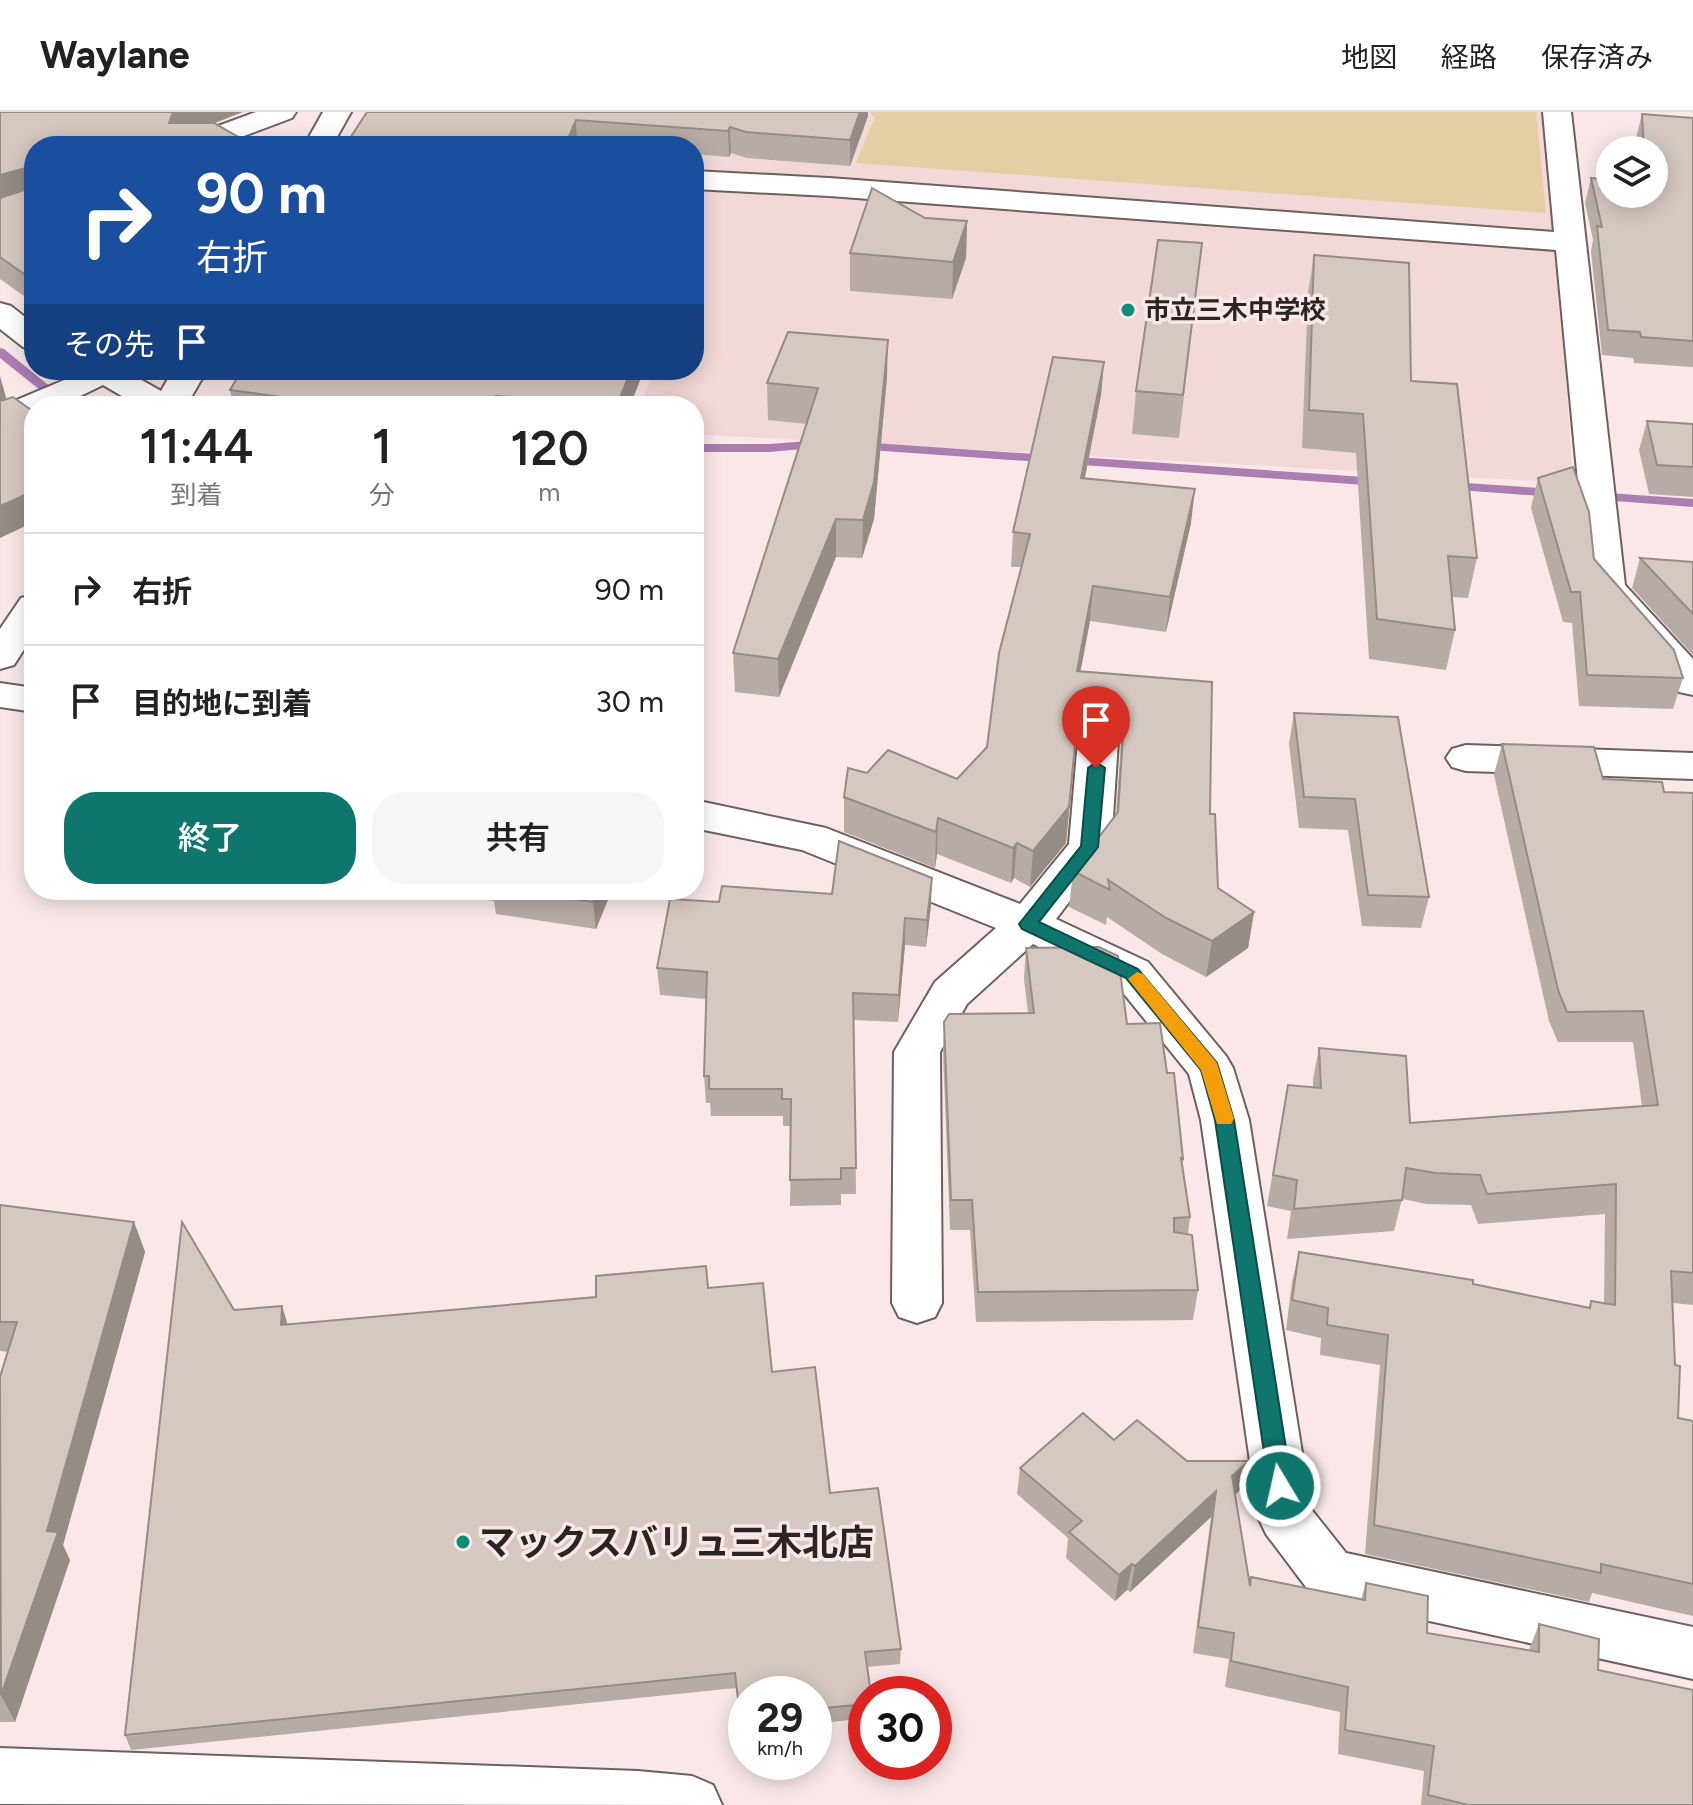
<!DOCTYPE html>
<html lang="ja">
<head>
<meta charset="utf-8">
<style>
	:root { --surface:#fff; --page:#f6f6f6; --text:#222; --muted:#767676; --line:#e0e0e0; --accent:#0f766e }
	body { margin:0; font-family:Figtree,"Noto Sans JP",sans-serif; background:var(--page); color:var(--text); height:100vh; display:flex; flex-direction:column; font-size:30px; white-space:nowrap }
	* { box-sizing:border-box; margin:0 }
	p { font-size:26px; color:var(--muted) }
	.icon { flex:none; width:44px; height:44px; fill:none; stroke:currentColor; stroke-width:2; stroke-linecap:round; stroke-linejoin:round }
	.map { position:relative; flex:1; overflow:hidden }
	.drawer { position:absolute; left:24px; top:284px; width:680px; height:504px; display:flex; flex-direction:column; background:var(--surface); border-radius:32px; box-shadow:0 4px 20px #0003 }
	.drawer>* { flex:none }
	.top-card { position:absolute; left:24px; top:24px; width:680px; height:244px; border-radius:32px; box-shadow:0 4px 20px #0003; background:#1a4fa0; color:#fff; overflow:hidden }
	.tools { position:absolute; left:1596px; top:24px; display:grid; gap:16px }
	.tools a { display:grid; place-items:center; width:72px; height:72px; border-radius:50%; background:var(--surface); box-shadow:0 4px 20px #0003; font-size:40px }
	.speed { position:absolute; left:728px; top:1564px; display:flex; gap:16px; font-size:40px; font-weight:700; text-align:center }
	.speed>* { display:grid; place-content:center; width:104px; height:104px; border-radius:50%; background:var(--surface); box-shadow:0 4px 20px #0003; line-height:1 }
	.speed small { font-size:20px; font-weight:400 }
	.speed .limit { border:12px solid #d22; background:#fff; color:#111 }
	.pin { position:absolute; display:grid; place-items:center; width:68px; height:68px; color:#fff; margin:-82px -34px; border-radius:50% 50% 50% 0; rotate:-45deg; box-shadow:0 0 8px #0007 }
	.pin .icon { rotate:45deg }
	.me { position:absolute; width:88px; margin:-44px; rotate:351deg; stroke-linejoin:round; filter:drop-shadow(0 0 6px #0008) }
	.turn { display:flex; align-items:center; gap:28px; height:168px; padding:0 40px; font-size:36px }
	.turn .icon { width:104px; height:104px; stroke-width:2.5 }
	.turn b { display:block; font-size:56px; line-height:68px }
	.then { display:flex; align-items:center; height:76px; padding:0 40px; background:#0003; gap:16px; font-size:30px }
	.eta { display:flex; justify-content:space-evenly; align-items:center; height:136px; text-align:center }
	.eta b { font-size:48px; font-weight:600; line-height:56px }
	.primary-button { display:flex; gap:16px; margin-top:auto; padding:16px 40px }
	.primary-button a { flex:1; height:92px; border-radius:32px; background:var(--accent); color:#fff; font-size:32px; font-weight:600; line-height:92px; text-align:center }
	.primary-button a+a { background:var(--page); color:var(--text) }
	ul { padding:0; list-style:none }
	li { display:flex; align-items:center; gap:24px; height:112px; padding:0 40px; border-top:2px solid var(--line) }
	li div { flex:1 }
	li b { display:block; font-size:30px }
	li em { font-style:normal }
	header { display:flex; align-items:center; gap:48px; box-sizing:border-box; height:112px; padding:0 40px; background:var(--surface); border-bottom:2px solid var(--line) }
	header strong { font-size:38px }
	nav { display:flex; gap:44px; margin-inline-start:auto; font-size:28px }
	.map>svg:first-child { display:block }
	.built { fill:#f2d8d6 }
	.green { fill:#e5cea3 }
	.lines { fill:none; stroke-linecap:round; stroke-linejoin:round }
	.stream { fill:#ab7db1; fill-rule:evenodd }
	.minor-casing { stroke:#6e605e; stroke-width:4 }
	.minor { fill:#fff; fill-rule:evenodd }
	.wall { fill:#b7aca5 }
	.shaded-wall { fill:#958c86 }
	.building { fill:#d5c8c0; stroke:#958c86; stroke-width:2 }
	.route { fill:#0f766e; stroke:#0a4d48; stroke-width:2 }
	.slow { fill:#f59e0b }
	.poi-dot { fill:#0c8f77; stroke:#f9e8e7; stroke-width:3 }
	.labels { text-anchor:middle; stroke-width:7; stroke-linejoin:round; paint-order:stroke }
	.far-poi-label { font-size:26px; font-weight:bold; fill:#2a2423; stroke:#f9e8e7; text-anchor:start }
	.near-poi-label { font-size:36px; font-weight:bold; fill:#2a2423; stroke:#f9e8e7; text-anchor:start }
</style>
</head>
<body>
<header>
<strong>Waylane</strong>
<nav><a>地図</a><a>経路</a><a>保存済み</a></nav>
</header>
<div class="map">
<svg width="1693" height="1693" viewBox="0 0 1693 1693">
	<rect width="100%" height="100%" fill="#f9e8e7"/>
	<polygon class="built" points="561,0 1543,0 1558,137 1573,371 694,322 694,294 640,294 654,258 694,258 694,34 548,34"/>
	<polygon class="green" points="870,0 1536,0 1546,101 856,51 875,5"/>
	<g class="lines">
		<g class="stream">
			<polygon points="0,236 4,237 74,294 60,294 0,246"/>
			<polygon points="820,328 826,332 824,335 770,340 694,340 694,332 770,332"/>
			<polygon points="859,330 1379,366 1385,370 1379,374 855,337 853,334"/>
			<polygon points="1450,370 1555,377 1561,381 1555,385 1445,377 1444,374"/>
			<polygon points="1594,380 1693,387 1693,395 1589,387 1589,381"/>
		</g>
		<g class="minor-casing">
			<g id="minor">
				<polygon points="256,0 296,0 292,6 217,34 176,34 180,28"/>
				<polygon points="323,0 351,0 332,34 304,34"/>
				<polygon points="1543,0 1571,0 1625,473 1693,547 1693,583 1679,580 1588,475 1556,138 829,84 694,77 694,59 829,66 1554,120"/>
				<polygon points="0,191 11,194 34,212 34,238 23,235 0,217"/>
				<polygon points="80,258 124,258 161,279 173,258 207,258 186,294 139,294 103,273 60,294 34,294 34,305 0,317 0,295 76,263"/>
				<polygon points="34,483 34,522 14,553 0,557 0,517 21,486"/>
				<polygon points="0,571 34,576 34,600 0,595"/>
				<polygon points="1098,616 1112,620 1118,629 1111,735 1056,807 1148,850 1226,944 1233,956 1249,1008 1311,1397 1346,1441 1693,1515 1693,1567 1329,1487 1309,1479 1266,1422 1258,1405 1201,1008 1189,962 1116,872 1033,832 967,892 940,940 942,1191 935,1205 917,1211 899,1205 892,1191 894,940 935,870 996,816 802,738 694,716 694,688 826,716 1020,792 1069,732 1078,629 1084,620"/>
				<polygon points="1466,633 1693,641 1693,667 1466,659 1452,655 1446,646 1452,637"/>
				<polygon points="0,1636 638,1659 692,1664 713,1673 722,1693 0,1692"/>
			</g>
		</g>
		<use href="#minor" class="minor"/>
	</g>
	<g class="wall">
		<polygon points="0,0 214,11 34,34 34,191 0,167"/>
		<polygon points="367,0 868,4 850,54 747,46 731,41 729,45 694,42 694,34 578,33"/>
		<polygon points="1642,2 1693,6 1693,255 1634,251 1633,246 1602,243 1591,139 1593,128 1585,91 1591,66 1654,82 1654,38 1637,38 1636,26"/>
		<polygon points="925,106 967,109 966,146 952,187 850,179 850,141"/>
		<polygon points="1202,131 1179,326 1132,322 1136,279"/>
		<polygon points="1314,143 1411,269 1477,446 1468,486 1452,485 1455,518 1446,558 1369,547 1356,341 1302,336 1308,181"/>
		<polygon points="1104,250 1101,283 1085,366 1191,411 1166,520 1090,509 1080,560 1212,570 1210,702 1218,776 1254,800 1248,836 1206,865 1162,842 1107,805 1106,813 1069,795 1073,759 1116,702 1121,629 1113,617 1097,613 1083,617 1076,627 1066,731 1030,775 1014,766 1011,771 937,742 935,756 844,720 844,685 867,661 957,667 987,635 1021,455 1011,455 1013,420"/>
		<polygon points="644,258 630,294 234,294 230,278"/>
		<polygon points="887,265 874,407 862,446 836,445 779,585 735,580 733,541 807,312 768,308 767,271"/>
		<polygon points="1647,309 1693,312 1693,385 1649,382 1639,338"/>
		<polygon points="1538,366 1594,447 1683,566 1673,597 1579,594 1572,511 1563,510 1531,396"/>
		<polygon points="1640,446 1693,450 1693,543 1632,476"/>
		<polygon points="1294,601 1429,785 1421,816 1362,814 1348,718 1299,716 1289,632"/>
		<polygon points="1502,632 1603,667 1664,680 1693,681 1693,1193 1673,1191 1678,1306 1693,1309 1693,1504 1592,1481 1589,1490 1365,1442 1380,1253 1320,1243 1321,1226 1286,1218 1292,1170 1299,1140 1589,1195 1591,1189 1604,1191 1605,1102 1478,1112 1471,1093 1427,1092 1402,1087 1394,1119 1287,1127 1291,1099 1267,1094 1288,973 1313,976 1313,967 1319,936 1410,1011 1642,994 1633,930 1558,930 1549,909 1494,663"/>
		<polygon points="422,778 612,778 596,817 496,802 494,789"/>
		<polygon points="719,790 931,793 926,835 905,833 898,910 854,908 856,1082 841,1082 841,1093 790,1094 791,1014 783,1014 783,1004 711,1004 710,991 706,991 704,964 706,887 660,883 657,856"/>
		<polygon points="1026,836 1127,912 1167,961 1183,1047 1182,1055 1190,1105 1188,1122 1198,1178 1193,1208 976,1210 970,1118 950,1118 943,941 944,910 1028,901 1024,867"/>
		<polygon points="0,1093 134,1110 145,1140 63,1433 70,1448 15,1610 0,1610 0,1265 8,1240 0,1239"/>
		<polygon points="708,1176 772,1260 830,1381 901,1537 900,1552 867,1555 866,1606 814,1612 814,1582 746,1582 746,1627 742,1628 736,1576 131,1638 125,1623 234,1198 282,1194 286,1212"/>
		<polygon points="1114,1328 1187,1349 1243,1375 1235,1383 1250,1472 1361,1487 1366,1471 1427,1521 1529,1538 1539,1512 1598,1558 1693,1693 1421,1693 1424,1659 1338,1642 1340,1600 1225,1575 1229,1547 1193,1541 1211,1405 1130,1480 1127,1478 1115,1489 1066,1446 1068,1426 1017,1382 1020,1356"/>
	</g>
	<g class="shaded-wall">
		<polygon points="173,0 243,0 179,25 169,11"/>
		<polygon points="860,0 868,0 868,4 850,54 850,28"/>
		<polygon points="576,8 577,34 565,34"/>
		<polygon points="730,15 731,41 729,45 728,19"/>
		<polygon points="29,55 34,74 0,92 0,63"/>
		<polygon points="967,109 966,146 952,187 953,150"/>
		<polygon points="888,228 887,265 874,407 862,446 863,408"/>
		<polygon points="1104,250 1101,283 1078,400 1081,366"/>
		<polygon points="631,258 644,258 630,294 617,294"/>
		<polygon points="0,264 7,289 0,293"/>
		<polygon points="496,284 497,294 492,294"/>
		<polygon points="1195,377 1191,411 1166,520 1170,485"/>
		<polygon points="34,379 34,410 0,426 0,394"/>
		<polygon points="836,407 836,445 779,585 778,547"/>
		<polygon points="1093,474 1090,509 1074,594 1077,559"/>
		<polygon points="1101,578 1097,613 1083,617 1076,627 1066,731 1030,775 1033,739 1079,592 1086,582"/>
		<polygon points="938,706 937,742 935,756 936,720"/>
		<polygon points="1017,731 1014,766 1011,771 1013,736"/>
		<polygon points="932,766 931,793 926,835 927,808"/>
		<polygon points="598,778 612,778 596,817 593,790"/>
		<polygon points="1254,800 1248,836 1206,865 1212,829"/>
		<polygon points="905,806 905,833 898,910 899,883"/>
		<polygon points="134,1110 145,1140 63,1433 70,1448 15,1610 1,1583"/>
		<polygon points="282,1194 287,1210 285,1229 281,1213"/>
		<polygon points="1249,1349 1243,1375 1227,1391 1232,1364"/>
		<polygon points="1216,1379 1211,1405 1130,1480 1135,1454"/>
		<polygon points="1132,1452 1127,1478 1115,1489 1119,1463"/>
	</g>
	<g class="building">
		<polygon points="0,0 173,0 169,11 214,11 254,34 34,34 34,169 0,145 0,86 30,76 29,55 0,63"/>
		<polygon points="367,0 860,0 850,28 746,20 730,15 728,19 576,8 565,34 345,34"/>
		<polygon points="1642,2 1693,6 1693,229 1641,225 1640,220 1608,218 1597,114 1602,115 1591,66 1610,68 1610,82 1654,82 1654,38 1644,38"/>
		<polygon points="872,76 925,106 967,109 953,150 850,141"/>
		<polygon points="1158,128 1202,131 1183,283 1136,279"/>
		<polygon points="1314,143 1409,151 1411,269 1457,272 1477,446 1448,444 1455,518 1377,507 1363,302 1309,298"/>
		<polygon points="788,220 888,228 874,370 863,408 836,407 778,547 733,541 818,276 767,271"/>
		<polygon points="1053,245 1104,250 1081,366 1195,377 1170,485 1093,474 1077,559 1212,570 1210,702 1215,702 1218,776 1254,800 1212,829 1166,806 1108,768 1110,778 1073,759 1118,700 1125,594 1116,582 1101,578 1086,582 1079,592 1069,695 1033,739 1017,731 1013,736 938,706 936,720 844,685 848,656 867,661 888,638 957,667 987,635 999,541 1030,422 1013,420"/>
		<polygon points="242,258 631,258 617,293 496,284 492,294 315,294 317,290 230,278"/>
		<polygon points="13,285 34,300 34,379 0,394 0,289"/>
		<polygon points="1647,309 1693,312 1693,355 1657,353"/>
		<polygon points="1573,355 1589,400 1594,447 1674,538 1683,566 1587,563 1580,480 1571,480 1538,366"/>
		<polygon points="1640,446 1693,450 1693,502"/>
		<polygon points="1294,601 1398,605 1429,785 1368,783 1355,687 1304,685"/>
		<polygon points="1502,632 1594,635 1603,667 1662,670 1664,680 1693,681 1693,1161 1671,1159 1675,1253 1680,1254 1678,1306 1693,1309 1693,1472 1601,1452 1601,1461 1374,1413 1388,1223 1327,1213 1328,1196 1292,1188 1299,1140 1473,1168 1473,1172 1590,1196 1591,1189 1615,1193 1616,1072 1487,1082 1480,1063 1435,1061 1406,1056 1402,1088 1294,1097 1297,1068 1273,1063 1288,973 1321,976 1319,936 1406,944 1410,1011 1658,993 1643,899 1567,900 1558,878"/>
		<polygon points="839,729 932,766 927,808 905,806 899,883 853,881 856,1056 841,1056 841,1067 790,1068 791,987 782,987 782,977 709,977 709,964 704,964 707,860 657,856 670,787 719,790 722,774 832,782"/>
		<polygon points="512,778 598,778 593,790"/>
		<polygon points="1099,835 1118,844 1127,912 1160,911 1167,961 1174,961 1183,1047 1181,1046 1190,1105 1174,1106 1174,1120 1192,1123 1198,1178 978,1180 972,1088 951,1088 944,910 949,902 1034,901 1026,836"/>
		<polygon points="0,1093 134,1110 47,1419 58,1420 1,1583 0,1265 17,1210 0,1210"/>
		<polygon points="182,1110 234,1198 282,1194 281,1213 596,1185 596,1164 706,1154 708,1176 763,1171 772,1260 815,1255 830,1381 878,1376 901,1537 865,1540 871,1582 866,1582 866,1592 814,1597 814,1582 746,1582 746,1613 741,1613 735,1561 125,1623"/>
		<polygon points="1083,1301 1114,1328 1137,1308 1187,1349 1249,1349 1232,1364 1250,1474 1251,1465 1365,1488 1366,1471 1428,1484 1427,1521 1539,1540 1539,1512 1599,1527 1598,1558 1693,1578 1693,1693 1468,1693 1428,1683 1434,1634 1345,1618 1348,1575 1231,1549 1234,1521 1198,1515 1216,1379 1135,1454 1132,1452 1119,1463 1069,1420 1082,1409 1020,1356"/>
	</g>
	<polygon class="route" points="1096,650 1105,656 1098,735 1039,810 1138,857 1217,951 1234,1008 1292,1374 1288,1381 1280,1384 1273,1381 1269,1374 1215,1008 1201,958 1126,866 1022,817 1019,812 1081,734 1088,656"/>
	<polygon class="slow" points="1137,860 1143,862 1217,951 1234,1007 1231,1012 1217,1012 1201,958 1128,867"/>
	<g class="poi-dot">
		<circle cx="1128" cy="198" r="8"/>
		<circle cx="463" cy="1430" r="8"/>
	</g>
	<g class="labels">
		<g class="far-poi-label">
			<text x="1144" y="207">市立三木中学校</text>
		</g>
		<g class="near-poi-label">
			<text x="479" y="1443">マックスバリュ三木北店</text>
		</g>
	</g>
</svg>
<div class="tools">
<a><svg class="icon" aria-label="layers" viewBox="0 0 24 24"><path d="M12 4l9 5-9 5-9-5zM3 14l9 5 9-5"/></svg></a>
</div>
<div class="speed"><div>29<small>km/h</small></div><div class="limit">30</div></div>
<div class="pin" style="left:1096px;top:656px;background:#d93025"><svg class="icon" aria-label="arrive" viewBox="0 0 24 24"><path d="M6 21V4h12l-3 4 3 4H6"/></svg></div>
<svg class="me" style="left:1280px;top:1374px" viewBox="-20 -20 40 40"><circle r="17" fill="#0f766e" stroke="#fff" stroke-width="3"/><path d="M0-11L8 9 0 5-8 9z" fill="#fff"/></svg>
<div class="top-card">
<div class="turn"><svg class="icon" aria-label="right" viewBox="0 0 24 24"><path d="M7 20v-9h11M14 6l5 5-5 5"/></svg><div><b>90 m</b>右折</div></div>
<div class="then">その先<svg class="icon" aria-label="arrive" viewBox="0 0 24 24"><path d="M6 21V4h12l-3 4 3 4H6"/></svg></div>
</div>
<section class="drawer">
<div class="eta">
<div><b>11:44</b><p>到着</p></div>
<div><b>1</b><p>分</p></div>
<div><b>120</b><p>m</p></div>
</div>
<ul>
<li><svg class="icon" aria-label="right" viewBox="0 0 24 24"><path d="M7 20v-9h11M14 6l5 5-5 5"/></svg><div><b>右折</b></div><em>90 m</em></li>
<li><svg class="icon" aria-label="arrive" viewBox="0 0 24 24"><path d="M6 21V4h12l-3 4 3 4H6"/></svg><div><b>目的地に到着</b></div><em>30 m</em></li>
</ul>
<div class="primary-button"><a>終了</a><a>共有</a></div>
</section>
</div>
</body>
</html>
